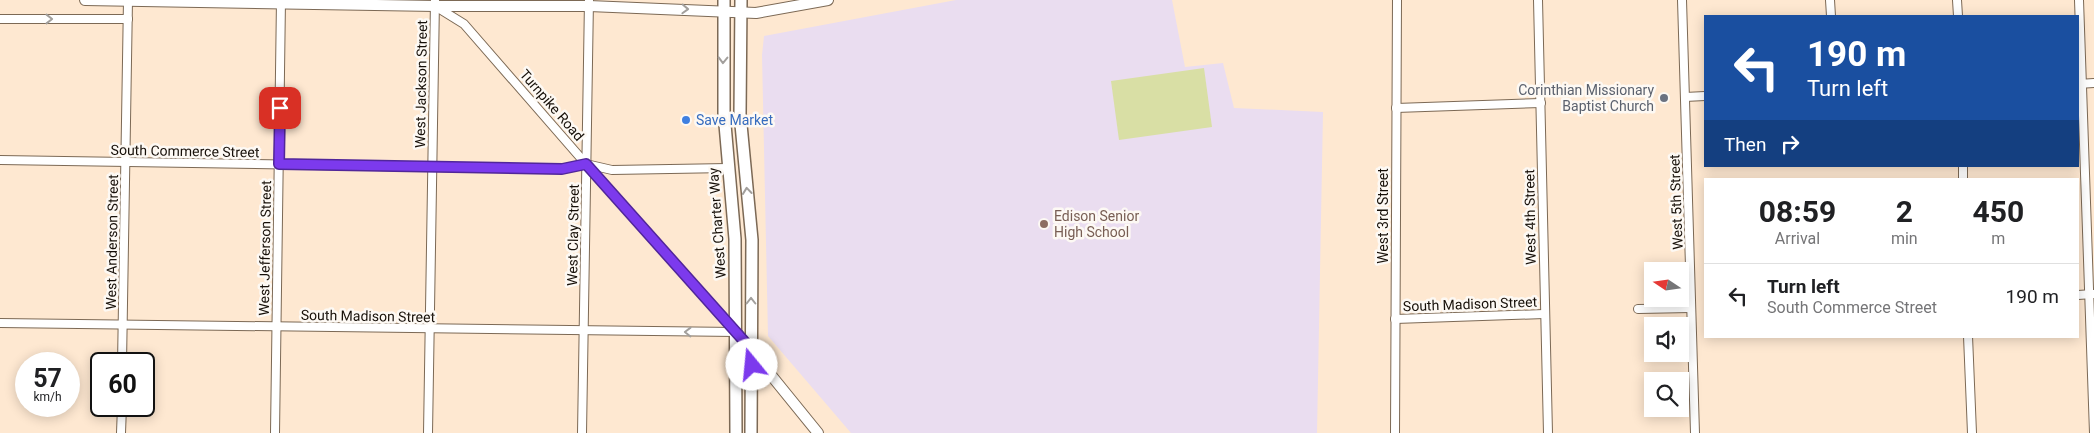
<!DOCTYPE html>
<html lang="en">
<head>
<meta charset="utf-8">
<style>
	:root { --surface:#fff; --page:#f6f6f6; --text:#202124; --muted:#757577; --line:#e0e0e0 }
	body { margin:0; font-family:Roboto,sans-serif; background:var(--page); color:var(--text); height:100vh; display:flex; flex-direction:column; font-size:19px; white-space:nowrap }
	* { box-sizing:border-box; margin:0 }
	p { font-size:16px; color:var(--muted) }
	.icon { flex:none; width:28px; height:28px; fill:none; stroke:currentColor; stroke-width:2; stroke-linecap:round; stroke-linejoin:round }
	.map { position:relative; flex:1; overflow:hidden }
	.sheet { position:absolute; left:1704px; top:178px; width:375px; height:160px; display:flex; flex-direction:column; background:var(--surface); border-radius:0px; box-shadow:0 2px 12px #0003 }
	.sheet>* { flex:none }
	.hud { position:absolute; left:1704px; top:15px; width:375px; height:152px; border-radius:0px; box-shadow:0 2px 12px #0003; background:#1a4fa0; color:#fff; overflow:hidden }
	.needle { width:32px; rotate:283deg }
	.buttons { position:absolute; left:1644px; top:262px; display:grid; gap:10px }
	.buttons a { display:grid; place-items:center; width:45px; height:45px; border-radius:0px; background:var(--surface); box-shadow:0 2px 12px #0003; font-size:25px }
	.speed { position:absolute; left:15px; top:352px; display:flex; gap:10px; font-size:25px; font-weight:700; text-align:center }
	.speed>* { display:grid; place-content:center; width:65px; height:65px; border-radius:50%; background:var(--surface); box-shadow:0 2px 12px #0003; line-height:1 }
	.speed small { font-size:12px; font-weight:400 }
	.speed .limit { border:2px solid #111; border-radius:8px; background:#fff; color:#111 }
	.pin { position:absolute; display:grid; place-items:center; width:42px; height:42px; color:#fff; margin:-21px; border-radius:10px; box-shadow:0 2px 8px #0006 }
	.me { position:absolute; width:55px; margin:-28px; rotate:343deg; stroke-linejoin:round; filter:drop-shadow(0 0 4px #0008) }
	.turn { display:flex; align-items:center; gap:18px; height:105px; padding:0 20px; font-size:22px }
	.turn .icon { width:65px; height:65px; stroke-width:2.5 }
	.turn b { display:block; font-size:35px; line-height:42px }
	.then { display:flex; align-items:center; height:48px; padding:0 20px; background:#0003; gap:10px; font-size:19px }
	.eta { display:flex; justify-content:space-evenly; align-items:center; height:85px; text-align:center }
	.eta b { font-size:30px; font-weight:700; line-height:35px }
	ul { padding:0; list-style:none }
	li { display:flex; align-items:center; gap:15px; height:65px; padding:0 20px; border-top:1px solid var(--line) }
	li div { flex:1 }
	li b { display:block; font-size:19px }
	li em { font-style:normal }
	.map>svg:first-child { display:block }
	.education { fill:#eaddf0 }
	.green { fill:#d9dfa5 }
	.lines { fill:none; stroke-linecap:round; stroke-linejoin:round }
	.street-casing { stroke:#7c6955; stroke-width:10 }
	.secondary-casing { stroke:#7c6955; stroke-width:12 }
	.primary-casing { stroke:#7c6955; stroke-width:14 }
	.street { stroke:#fff; stroke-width:8 }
	.secondary { stroke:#fff; stroke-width:10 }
	.primary { stroke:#fff; stroke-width:11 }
	.oneway { stroke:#a29f9c }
	.route-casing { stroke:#51269a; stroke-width:12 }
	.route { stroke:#7c3aed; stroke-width:9 }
	.worship-dot { fill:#6b7280; stroke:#fdf9f4; stroke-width:2 }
	.shop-dot { fill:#3f7fe0; stroke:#fdf9f4; stroke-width:2 }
	.education-dot { fill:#8d6e63; stroke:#fdf9f4; stroke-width:2 }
	.labels { text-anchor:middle; stroke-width:5; stroke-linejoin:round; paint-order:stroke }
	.street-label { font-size:14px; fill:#160f08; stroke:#fdf9f4 }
	.worship-label { font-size:14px; fill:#5b616d; stroke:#fdf9f4; text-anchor:end }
	.shop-label { font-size:14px; fill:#366cbe; stroke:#fdf9f4; text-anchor:start }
	.education-label { font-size:14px; fill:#785e54; stroke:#fdf9f4; text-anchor:start }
</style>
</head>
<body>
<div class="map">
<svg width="2094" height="433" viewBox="0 0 2094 433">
	<rect width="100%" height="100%" fill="#fee8d1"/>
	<polygon class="education" points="956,0 1172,0 1185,67 1223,63 1234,108 1323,112 1317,433 851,433 768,336 762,55 764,36"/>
	<polygon class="green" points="1204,68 1212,127 1119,140 1111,81"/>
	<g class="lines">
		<g class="street-casing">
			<g id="street">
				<polyline points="1538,0 1548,433"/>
				<polyline points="1682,0 1695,433"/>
				<polyline points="1830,0 1831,16"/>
				<polyline points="1957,0 1958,16"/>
				<polyline points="2079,0 2094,433"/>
				<polyline points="435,6 464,24 586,164 736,332"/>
				<polyline points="0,19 128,19"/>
				<polyline points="2078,84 2094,83"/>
				<polyline points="1685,97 1705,96"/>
				<polyline points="1396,108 1541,103"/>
				<polyline points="0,160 562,169 586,164 612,170 728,168"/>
				<polyline points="1963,166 1963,179"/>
				<polyline points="2078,295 2093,294"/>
				<polyline points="1638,309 1691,308"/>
				<polyline points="1395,319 1544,314"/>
				<polyline points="0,323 736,332"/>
				<polyline points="1968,336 1972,433"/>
				<polyline points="122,364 128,0"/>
				<polyline points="121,433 122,406"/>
				<polyline points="275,433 281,0"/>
				<polyline points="428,433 435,0"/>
				<polyline points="582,433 589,0"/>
				<polyline points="1395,433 1397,0"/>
			</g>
		</g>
		<g class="secondary-casing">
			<g id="secondary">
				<polyline points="85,0 435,6 589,6 756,13 828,0"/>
				<polyline points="736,332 818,433"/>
			</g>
		</g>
		<g class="primary-casing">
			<g id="primary">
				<polyline points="724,0 724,113 735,239 736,433"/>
				<polyline points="741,0 740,114 752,240 751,433"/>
			</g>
		</g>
		<use href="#street" class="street"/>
		<use href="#secondary" class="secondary"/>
		<use href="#primary" class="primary"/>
	</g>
	<defs><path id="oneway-chevron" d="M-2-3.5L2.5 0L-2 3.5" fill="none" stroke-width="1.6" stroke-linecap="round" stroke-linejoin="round" transform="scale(1.25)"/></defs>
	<g class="oneway">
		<use href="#oneway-chevron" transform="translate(685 9) rotate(2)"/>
		<use href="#oneway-chevron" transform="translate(49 19)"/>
		<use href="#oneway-chevron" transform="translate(723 60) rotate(91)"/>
		<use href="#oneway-chevron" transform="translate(747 191) rotate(-96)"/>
		<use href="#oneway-chevron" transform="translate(751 301) rotate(-90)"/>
		<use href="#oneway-chevron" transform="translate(688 332) rotate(-179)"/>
	</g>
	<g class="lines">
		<g class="route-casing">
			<polyline id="route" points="280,108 279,164 562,169 586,164 752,350 752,365"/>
		</g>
		<use href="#route" class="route"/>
	</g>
	<circle class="worship-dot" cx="1664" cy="98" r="5"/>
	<circle class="shop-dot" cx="686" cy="120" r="5"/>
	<circle class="education-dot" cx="1044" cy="224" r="5"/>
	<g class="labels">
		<g class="street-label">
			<text transform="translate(421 84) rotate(-89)" y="5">West Jackson Street</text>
			<text transform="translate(552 105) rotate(49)" y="5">Turnpike Road</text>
			<text transform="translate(185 151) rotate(1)" y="5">South Commerce Street</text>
			<text transform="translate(1676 202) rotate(-92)" y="5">West 5th Street</text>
			<text transform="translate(1383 216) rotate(-90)" y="5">West 3rd Street</text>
			<text transform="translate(1530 217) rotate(-91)" y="5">West 4th Street</text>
			<text transform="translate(717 223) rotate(-94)" y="5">West Charter Way</text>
			<text transform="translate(573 235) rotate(-89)" y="5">West Clay Street</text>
			<text transform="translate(112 242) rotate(-89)" y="5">West Anderson Street</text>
			<text transform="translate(265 248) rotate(-89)" y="5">West Jefferson Street</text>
			<text transform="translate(1470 304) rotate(-2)" y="5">South Madison Street</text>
			<text transform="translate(368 316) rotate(1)" y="5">South Madison Street</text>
		</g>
		<g class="worship-label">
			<text x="1654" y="95">Corinthian Missionary<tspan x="1654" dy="16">Baptist Church</tspan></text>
		</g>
		<g class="shop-label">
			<text x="696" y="125">Save Market</text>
		</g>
		<g class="education-label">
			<text x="1054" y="221">Edison Senior<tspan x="1054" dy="16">High School</tspan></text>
		</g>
	</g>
</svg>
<div class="buttons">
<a><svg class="needle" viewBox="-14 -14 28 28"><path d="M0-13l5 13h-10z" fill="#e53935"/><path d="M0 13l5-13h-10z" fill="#757577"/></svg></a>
<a><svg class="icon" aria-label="sound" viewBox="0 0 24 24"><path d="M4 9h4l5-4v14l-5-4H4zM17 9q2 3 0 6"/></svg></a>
<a><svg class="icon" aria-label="search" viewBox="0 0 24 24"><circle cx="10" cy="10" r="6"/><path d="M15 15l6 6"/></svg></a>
</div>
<div class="speed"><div>57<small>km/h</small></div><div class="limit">60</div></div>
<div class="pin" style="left:280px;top:108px;background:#d93025"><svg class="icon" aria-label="arrive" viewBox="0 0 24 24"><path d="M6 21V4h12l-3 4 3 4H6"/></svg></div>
<svg class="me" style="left:752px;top:365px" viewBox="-20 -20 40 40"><circle r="19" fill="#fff"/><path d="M0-13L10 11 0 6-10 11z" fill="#7c3aed"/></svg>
<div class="hud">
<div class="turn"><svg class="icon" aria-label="left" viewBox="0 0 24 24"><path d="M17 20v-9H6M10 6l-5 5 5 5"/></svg><div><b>190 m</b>Turn left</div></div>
<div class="then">Then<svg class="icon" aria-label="right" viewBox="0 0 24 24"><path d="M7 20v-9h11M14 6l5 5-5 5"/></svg></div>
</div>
<section class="sheet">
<div class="eta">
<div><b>08:59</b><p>Arrival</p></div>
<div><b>2</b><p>min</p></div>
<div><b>450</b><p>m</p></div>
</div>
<ul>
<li><svg class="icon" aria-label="left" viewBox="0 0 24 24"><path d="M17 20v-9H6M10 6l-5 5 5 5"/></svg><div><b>Turn left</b><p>South Commerce Street</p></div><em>190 m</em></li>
</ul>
</section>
</div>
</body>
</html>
